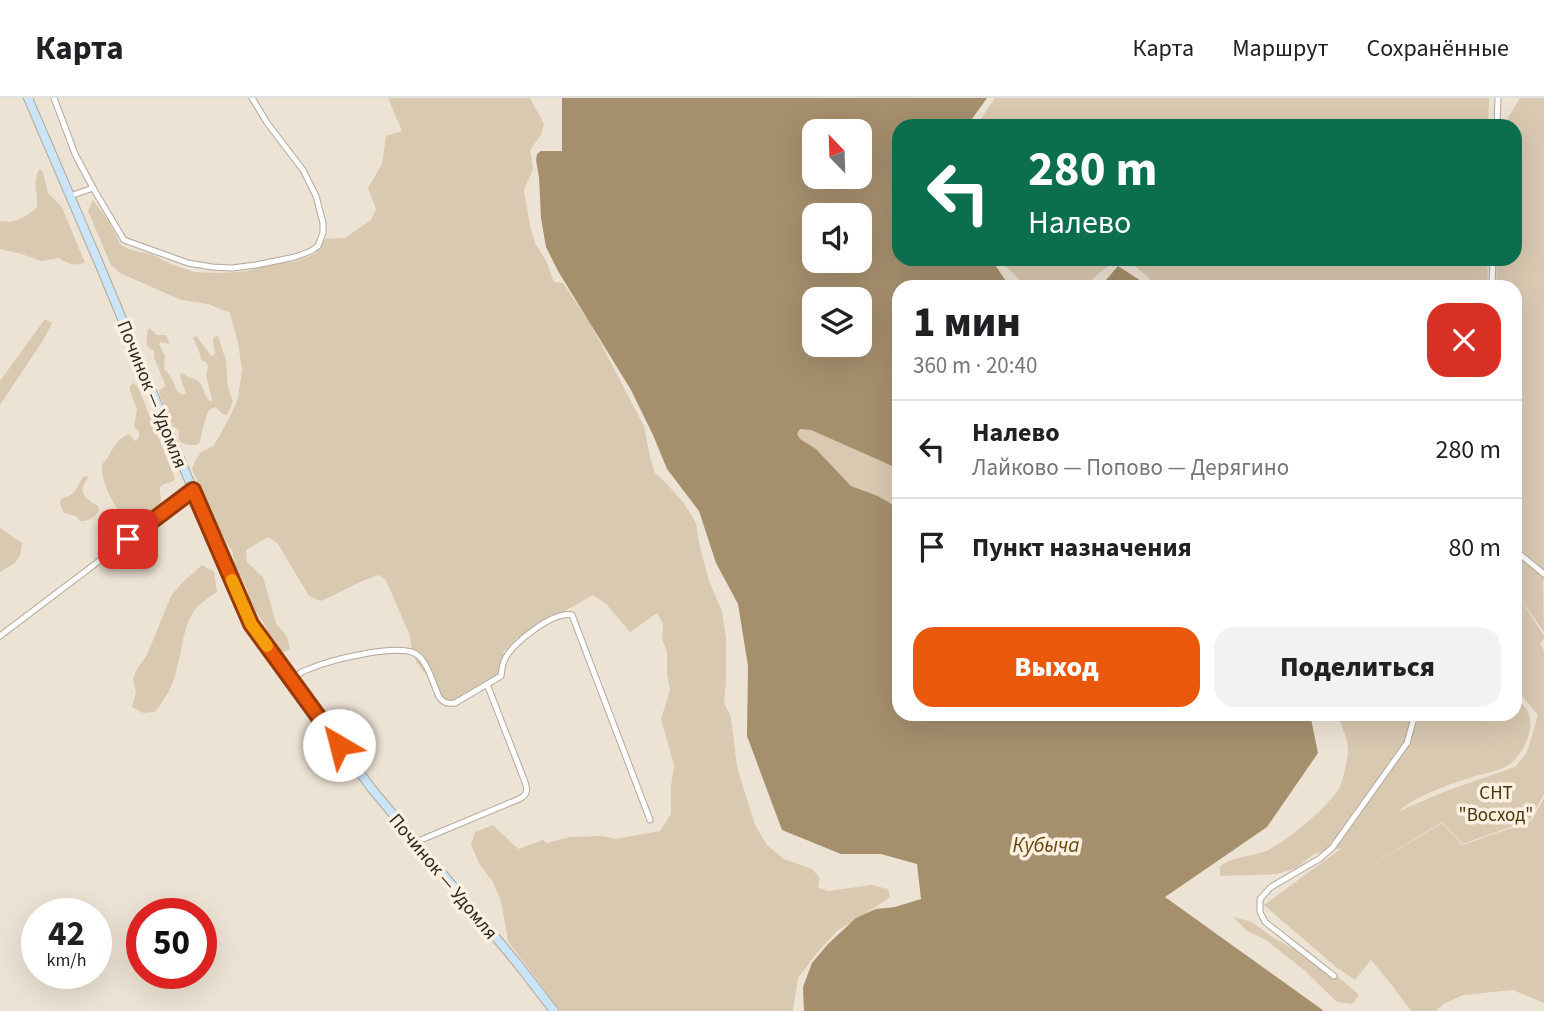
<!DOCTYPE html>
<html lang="ru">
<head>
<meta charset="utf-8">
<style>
	:root { --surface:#fff; --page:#f2f2f2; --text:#202124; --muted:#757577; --line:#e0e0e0; --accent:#ea580c }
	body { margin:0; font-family:"Source Sans 3",sans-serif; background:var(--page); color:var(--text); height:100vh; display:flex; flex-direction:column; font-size:26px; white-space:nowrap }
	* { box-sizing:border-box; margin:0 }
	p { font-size:23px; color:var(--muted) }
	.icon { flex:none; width:38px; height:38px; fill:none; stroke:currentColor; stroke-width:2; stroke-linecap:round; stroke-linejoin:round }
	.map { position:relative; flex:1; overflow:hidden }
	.side { position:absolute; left:892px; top:182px; width:630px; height:441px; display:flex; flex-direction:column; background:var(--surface); border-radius:21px; box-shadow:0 7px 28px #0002 }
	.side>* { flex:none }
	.top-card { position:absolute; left:892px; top:21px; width:630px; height:147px; border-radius:21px; box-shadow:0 7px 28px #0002; background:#0b6e4f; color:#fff; overflow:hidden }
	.needle { width:46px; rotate:337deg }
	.tools { position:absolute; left:802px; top:21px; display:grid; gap:14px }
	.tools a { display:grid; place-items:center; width:70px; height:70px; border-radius:14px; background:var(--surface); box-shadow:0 7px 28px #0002; font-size:35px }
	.speed { position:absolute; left:21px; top:800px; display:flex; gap:14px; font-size:35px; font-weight:700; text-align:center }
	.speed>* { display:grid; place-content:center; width:91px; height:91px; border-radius:50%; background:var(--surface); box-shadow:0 7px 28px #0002; line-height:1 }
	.speed small { font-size:18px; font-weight:400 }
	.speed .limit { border:10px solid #d22; background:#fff; color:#111 }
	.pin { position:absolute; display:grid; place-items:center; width:60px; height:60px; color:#fff; margin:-30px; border-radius:14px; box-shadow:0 4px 10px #0006 }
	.me { position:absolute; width:77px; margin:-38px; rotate:323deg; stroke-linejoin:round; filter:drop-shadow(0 0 5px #0008) }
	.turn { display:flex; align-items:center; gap:24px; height:147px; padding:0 21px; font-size:32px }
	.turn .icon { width:91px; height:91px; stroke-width:2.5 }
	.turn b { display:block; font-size:49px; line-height:60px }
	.round { display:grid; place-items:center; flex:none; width:74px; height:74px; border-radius:21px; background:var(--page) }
	.overview { display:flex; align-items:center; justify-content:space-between; height:119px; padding:0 21px }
	h1 { font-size:42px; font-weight:800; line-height:52px }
	.primary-button { display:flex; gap:14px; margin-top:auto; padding:14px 21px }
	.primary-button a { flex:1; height:80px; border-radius:21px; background:var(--accent); color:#fff; font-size:28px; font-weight:800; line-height:80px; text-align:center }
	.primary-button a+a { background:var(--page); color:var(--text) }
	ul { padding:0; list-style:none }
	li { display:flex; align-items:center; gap:21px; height:98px; padding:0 21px; border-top:2px solid var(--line) }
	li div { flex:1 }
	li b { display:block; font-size:26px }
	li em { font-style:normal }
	header { display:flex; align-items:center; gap:42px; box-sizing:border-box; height:98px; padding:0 35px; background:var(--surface); border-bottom:2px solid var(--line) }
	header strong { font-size:33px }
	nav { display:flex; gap:38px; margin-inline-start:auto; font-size:24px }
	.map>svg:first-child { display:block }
	.green { fill:#dac9b1 }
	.water { fill:#a58f6d; fill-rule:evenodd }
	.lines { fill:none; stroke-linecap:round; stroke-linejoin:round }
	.minor-casing { stroke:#b2a89a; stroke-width:7 }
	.secondary-casing { stroke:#b2a89a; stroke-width:10 }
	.minor { stroke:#fff; stroke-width:5 }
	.secondary { stroke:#cae4f8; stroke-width:8 }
	.route-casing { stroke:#983908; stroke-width:18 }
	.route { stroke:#ea580c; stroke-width:12 }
	.slow { stroke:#f59e0b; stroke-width:12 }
	.labels { text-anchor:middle; stroke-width:7; stroke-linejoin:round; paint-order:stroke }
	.street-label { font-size:19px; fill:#2b2722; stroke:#fbf0e1 }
	.park-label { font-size:19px; fill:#4e3508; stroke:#fbf0e1 }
	.water-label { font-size:21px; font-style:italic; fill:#6a490d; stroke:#fbf0e1 }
</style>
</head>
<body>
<header>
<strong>Карта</strong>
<nav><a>Карта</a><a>Маршрут</a><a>Сохранённые</a></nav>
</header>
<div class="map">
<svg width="1544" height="913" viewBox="0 0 1544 913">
	<rect width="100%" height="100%" fill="#ede3d4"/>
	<g class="green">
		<path d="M388,0H530L544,26L541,37L530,52L533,71L524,92L530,127L535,145L546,163L554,184L563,185L590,225L644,328L650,359L655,375L665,384L683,404L696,425L699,445L709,483L722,513L726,540V584L724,605L731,619L737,669L755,727L767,747L784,761L812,771L820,780L818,789L828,793L872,787L888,791L890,799L861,819L838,832L817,855L798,880L793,913H560L508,843L501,803L493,784L480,767L471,747L475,734L493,727L518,751L543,742L547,745L570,739L602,738L616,741L660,733L671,716V688L674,667L661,621L670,592L667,576V554L662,540L663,526L657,515L630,534L606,506L593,497L516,541L504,554L497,580L455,603H446L417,565L412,554L410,538L386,482L379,477C358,483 340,495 321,503L309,498L278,446L268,439L246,452L247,464L263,479L276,525L287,539L290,551L284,554L279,551L270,541L265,527L250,505L247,491L235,467L232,453L221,436L192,371L195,363L201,354L213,348L219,339L232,314L238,300L242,272L238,245L230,215L208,206L181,202L120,175L111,167L88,113L93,102L109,124L121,147L131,152L151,156L173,167L195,174L220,175L247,173L275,165L294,164L315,156L325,141L345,140L371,122L376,111L368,90L382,66L386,38L402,33Z"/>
		<polygon points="995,0 1489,0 1488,28 976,28"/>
		<path d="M1520,0H1544V482L1543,483L1544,534L1518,497L1544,538V541L1540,545L1544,553V696L1530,722L1462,746L1442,724L1345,784L1442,725L1462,747L1531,723L1544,700V905L1513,892L1463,897L1444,906L1435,913H1411L1391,886L1371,862L1355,882L1336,869L1264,807L1342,750L1314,756L1297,770L1277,776L1220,778V768C1234,758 1250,759 1266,753C1286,744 1329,708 1340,689C1343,682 1348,660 1348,652C1348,640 1341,627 1337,616H1516V598C1521,605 1529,611 1530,621C1533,636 1521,660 1507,668C1498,673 1486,675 1476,678C1449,686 1418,697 1397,714L1446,693L1515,669L1527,654L1538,617L1516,591V189H1496L1497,161H1516V28H1503Z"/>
		<path d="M39,71L43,74L48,95L62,109L85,165C74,168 68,166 59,160L40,163L22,156L0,151V123C15,126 26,119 37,109C38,92 32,88 39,71Z"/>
		<path d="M999,161H1487L1488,189H1156C1148,177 1135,167 1122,162C1107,168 1096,175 1087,189H1026Z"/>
		<polygon points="45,221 52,225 44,241 0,307 0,283"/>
		<path d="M149,230L157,237H166L169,244L168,246L160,244L159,246L165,258L164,271L171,279L177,293L182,297L186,295L180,278V276L184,275L187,279C206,282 200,292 210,304L212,302L206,276L208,269L207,265L201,262L199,253L193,240L196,238L197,239L211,258L215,256L213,243L214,239L218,238L226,263L228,289L233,304L227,317L222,316L216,309C214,310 212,310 210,311C206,314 201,338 200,344L196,347C184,347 177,346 179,332L173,328L159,295V292L165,289V286L154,260V253C153,252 148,250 148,249C145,246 147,234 149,230Z"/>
		<path d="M133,285L137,288L140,294L175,381C171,386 164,384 160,389C159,394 162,400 161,405C160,410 155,413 151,417C146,421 138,426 131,424C117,418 100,382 102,368C103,363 106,363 108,359C113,350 118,340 129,336L135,343L139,340V334L134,328L137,312L129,289Z"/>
		<polygon points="800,331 811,332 899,371 899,414 890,405 878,398 851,388 816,351 799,341 797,336"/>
		<path d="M84,378L88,379C87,382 85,385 83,388C80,398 91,404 98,408L99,412C96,419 88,424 80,423L76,418L64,415C54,395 66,403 74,394C78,389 80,383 84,378Z"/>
		<path d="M0,430L22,445C21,464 15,465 0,474Z"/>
		<path d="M202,467L214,474L217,494C208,500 198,506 192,516C183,532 182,552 177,570C173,587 166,600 155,614L143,615L132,609L136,594L133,581L137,571L147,557L171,498L181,486Z"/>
		<polygon points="1233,819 1252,824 1271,838 1292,850 1306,851 1359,897 1352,906 1337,904 1305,873 1266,842 1247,833"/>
	</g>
	<g class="water">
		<path d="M562,0H987L967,28H900V161H991L1010,189H900L899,371L811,332L800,331L797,336L800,341L816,351L851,388L878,398L890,405L899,414L900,616H1310L1318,655L1267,729L1165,799L1324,913H804L803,889L812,865L828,846L856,820L876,811L895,809L921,801L917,766L881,756H841L782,732L747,638L748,568L738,506L716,465L699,413L667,371L653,337L631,292L558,173L546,149L541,120L539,79L536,62L537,56L541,53H562ZM814,33H859V79H814ZM814,117H859V163H814ZM814,201H859V247H814Z"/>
		<polygon points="1118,168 1144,185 1143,189 1100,189"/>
	</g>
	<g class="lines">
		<g class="minor-casing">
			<g id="minor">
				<polyline points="54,0 75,56 93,90 70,98"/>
				<polyline points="1497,28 1498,0"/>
				<polyline points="93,90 124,142 188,165 212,169 232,170 256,167 295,159 311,153 318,148 323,135 323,125 316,98 303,72 268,26 252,0"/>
				<polyline points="1492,189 1493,161"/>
				<polyline points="1516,453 1544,476"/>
				<polyline points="0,538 193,392"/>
				<path d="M290,581C296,578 302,573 309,571C330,562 397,545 416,556C427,562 434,588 439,599C444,605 447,606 455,605L501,578C502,572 502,566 505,561C512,545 554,513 572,517L650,722"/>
				<path d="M416,744L519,701C527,697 528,693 525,684L487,586"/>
				<polyline points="1334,878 1265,824 1260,814 1260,801 1271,789 1319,761 1332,750 1407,645 1415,616"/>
			</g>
		</g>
		<g class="secondary-casing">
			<polyline id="secondary" points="28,0 98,163 193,392 251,526 290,581 372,691 517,865 554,913"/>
		</g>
		<use href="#minor" class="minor"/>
		<use href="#secondary" class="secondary"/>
	</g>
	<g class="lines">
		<g class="route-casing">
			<polyline id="route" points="128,441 193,392 251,526 339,647"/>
		</g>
		<use href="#route" class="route"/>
		<polyline class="slow" points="232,482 251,526 267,548"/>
	</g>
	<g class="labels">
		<g class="street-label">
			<text transform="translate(153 296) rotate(68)" y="7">Починок — Удомля</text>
			<text transform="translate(444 778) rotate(50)" y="7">Починок — Удомля</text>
		</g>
		<g class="park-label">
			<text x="1496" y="701">СНТ<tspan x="1496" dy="22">"Восход"</tspan></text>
		</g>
		<g class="water-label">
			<text x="1046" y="754">Кубыча</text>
		</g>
	</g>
</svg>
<div class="tools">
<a><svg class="needle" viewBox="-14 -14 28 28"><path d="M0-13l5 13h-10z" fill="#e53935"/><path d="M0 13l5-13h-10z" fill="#757577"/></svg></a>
<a><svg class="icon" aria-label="sound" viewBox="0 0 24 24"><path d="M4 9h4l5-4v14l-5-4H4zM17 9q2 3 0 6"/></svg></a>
<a><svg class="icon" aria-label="layers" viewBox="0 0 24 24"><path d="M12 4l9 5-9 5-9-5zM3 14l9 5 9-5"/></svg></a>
</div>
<div class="speed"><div>42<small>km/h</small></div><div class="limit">50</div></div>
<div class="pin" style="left:128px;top:441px;background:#d93025"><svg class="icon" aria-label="arrive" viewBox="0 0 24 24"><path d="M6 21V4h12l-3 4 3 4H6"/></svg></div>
<svg class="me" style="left:339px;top:647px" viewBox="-20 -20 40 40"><circle r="19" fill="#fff"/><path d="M0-13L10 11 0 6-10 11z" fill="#ea580c"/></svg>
<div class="top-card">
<div class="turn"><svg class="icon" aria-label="left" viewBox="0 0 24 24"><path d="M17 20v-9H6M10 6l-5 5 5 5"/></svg><div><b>280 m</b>Налево</div></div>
</div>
<section class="side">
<div class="overview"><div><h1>1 мин</h1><p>360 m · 20:40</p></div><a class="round" style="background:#d93025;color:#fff"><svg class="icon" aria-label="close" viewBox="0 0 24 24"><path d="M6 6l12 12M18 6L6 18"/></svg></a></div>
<ul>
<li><svg class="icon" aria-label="left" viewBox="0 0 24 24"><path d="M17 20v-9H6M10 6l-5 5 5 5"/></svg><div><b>Налево</b><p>Лайково — Попово — Дерягино</p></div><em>280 m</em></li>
<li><svg class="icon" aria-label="arrive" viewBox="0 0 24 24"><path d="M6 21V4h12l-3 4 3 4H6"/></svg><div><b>Пункт назначения</b></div><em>80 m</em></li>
</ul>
<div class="primary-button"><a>Выход</a><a>Поделиться</a></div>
</section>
</div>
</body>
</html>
